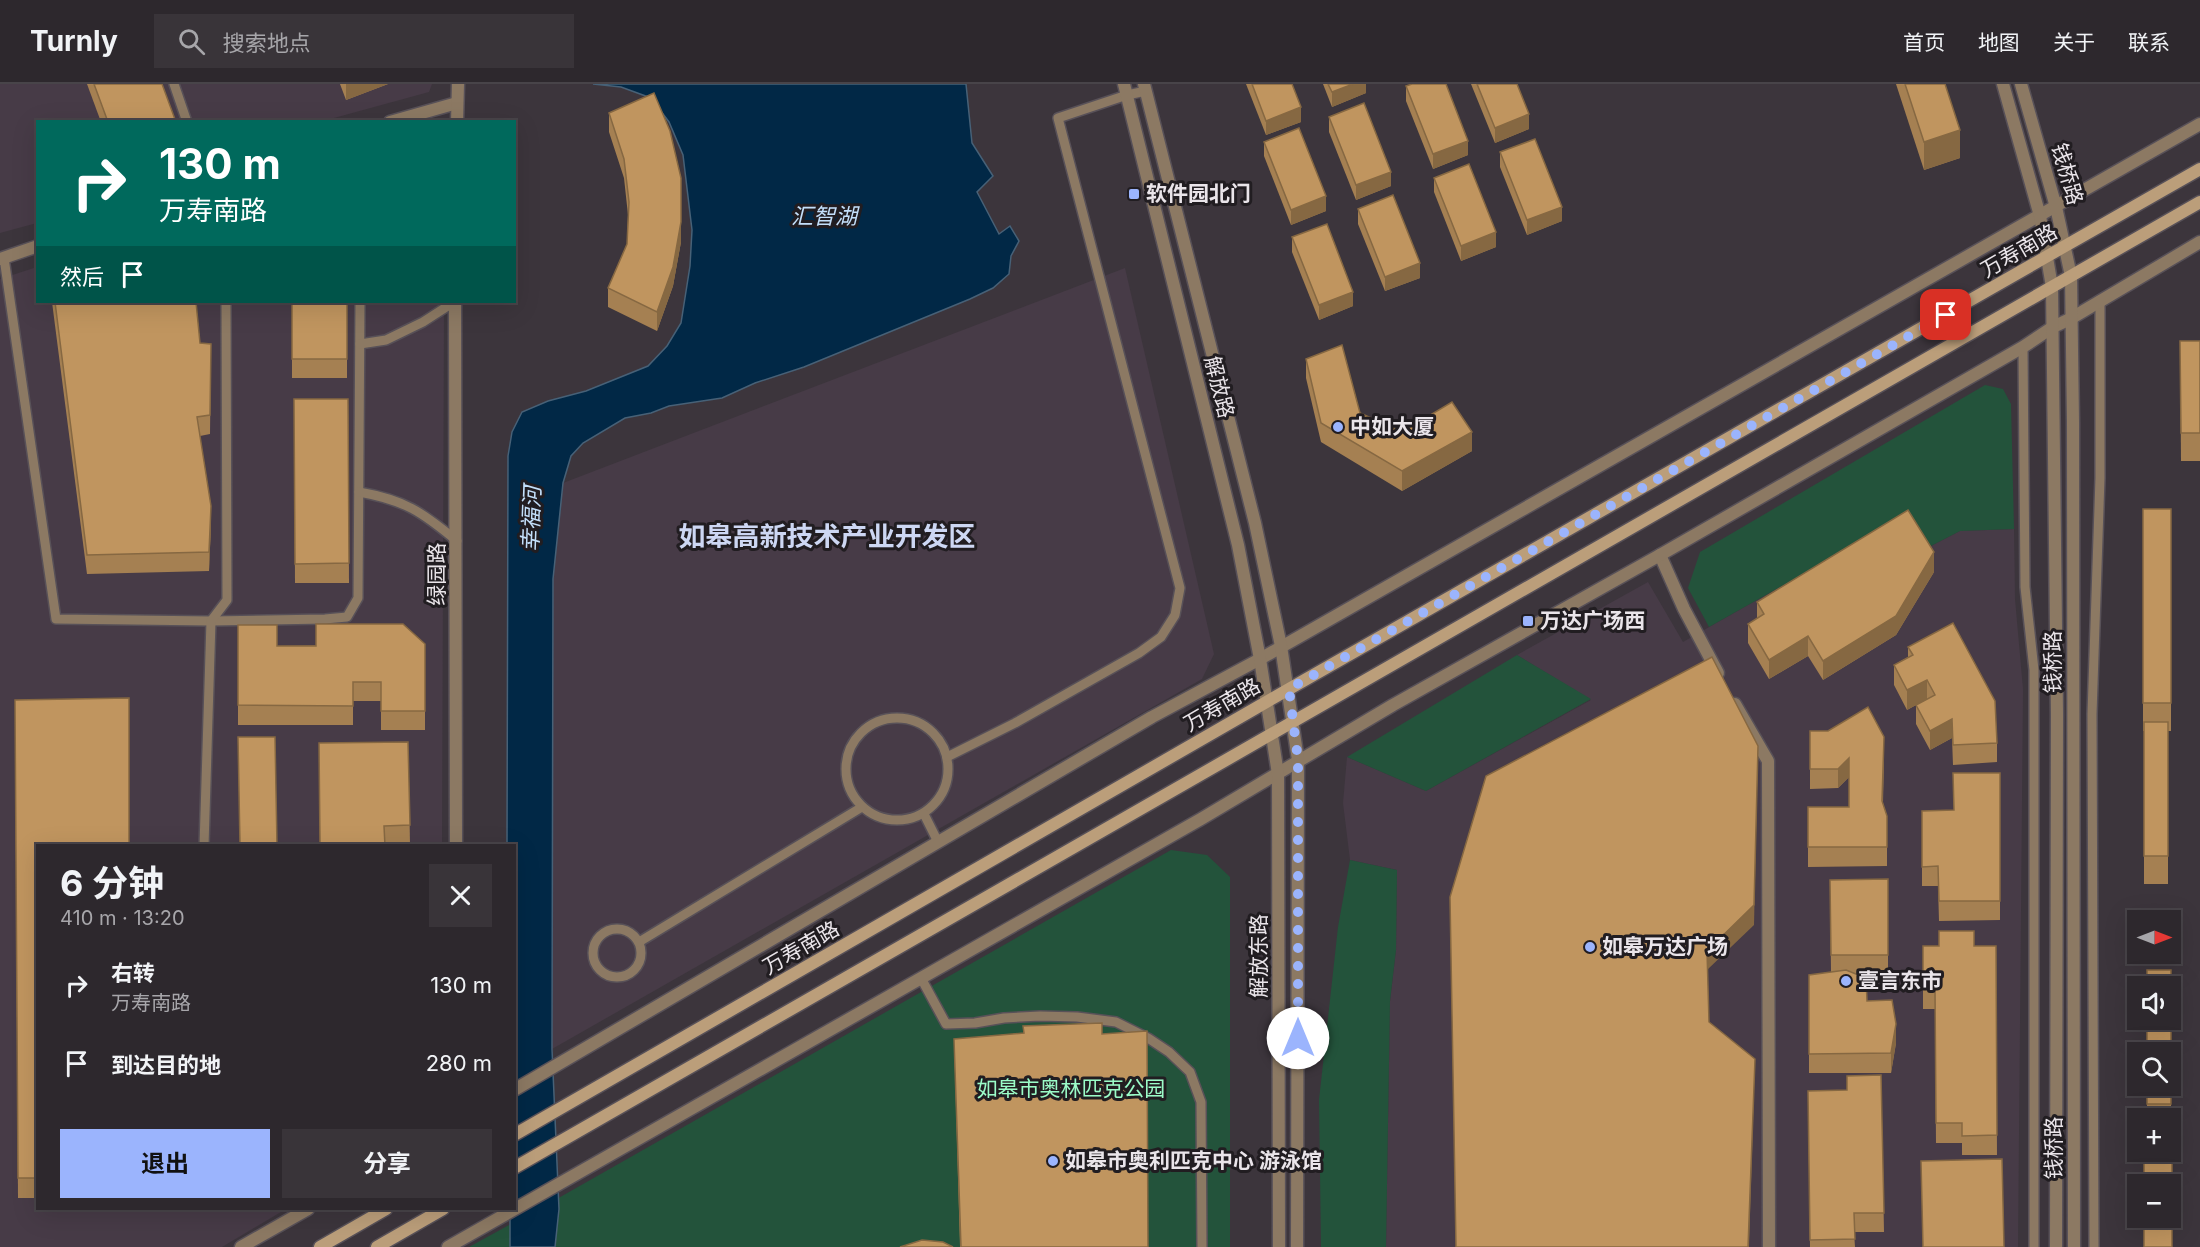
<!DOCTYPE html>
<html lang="zh">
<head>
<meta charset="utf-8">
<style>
	:root { --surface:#2d282d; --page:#393439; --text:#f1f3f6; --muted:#a7a6aa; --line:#484449; --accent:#9bb4fd }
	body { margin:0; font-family:Inter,"Noto Sans SC",sans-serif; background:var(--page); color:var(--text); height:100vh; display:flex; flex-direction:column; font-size:22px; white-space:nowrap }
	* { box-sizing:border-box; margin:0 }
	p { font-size:20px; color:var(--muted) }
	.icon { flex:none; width:33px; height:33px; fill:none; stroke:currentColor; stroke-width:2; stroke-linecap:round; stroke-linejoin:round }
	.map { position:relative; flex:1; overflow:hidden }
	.sheet { position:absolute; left:36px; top:760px; width:480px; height:366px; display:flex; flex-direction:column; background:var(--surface); border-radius:0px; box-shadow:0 6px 24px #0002,0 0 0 2px var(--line) }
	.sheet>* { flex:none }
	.top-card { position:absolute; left:36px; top:36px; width:480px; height:183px; border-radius:0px; box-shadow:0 6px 24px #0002,0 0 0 2px var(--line); background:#00695c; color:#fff; overflow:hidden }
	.needle { width:39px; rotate:90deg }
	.fabs { position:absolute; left:2127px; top:826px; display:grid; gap:12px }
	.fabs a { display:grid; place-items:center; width:54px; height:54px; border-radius:0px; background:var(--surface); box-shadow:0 6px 24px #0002,0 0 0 2px var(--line); font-size:30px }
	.pin { position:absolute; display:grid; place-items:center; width:51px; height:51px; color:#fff; margin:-26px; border-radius:12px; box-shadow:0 3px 9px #0006 }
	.me { position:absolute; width:66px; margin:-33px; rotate:0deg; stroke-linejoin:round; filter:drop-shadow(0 0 4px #0008) }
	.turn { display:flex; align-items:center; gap:21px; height:126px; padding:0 24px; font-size:27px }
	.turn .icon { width:78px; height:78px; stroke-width:2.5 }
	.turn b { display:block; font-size:42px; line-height:51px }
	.then { display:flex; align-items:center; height:57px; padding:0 24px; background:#0003; gap:12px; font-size:22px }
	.round { display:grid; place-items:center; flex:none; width:63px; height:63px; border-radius:0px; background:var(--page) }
	.headline { display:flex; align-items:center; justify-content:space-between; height:102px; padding:0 24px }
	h1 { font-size:36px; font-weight:700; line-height:45px }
	.action { display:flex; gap:12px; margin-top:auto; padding:12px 24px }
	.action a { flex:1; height:69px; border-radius:0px; background:var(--accent); color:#111; font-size:24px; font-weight:700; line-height:69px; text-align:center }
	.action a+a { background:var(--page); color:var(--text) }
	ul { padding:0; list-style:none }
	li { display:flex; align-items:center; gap:18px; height:78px; padding:0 24px }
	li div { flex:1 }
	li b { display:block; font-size:22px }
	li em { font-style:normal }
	header { display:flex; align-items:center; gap:36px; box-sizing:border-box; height:84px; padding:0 30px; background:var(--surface); border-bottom:2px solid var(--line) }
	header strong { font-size:28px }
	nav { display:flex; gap:33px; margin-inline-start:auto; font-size:21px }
	.search { width:420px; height:54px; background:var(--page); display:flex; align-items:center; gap:15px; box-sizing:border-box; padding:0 21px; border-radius:0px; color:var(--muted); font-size:22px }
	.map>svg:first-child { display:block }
	.built { fill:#473b47 }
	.green { fill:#23533b }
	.water { fill:#012846; stroke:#476177; stroke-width:1.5 }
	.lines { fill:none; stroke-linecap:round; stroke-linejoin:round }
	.service-casing { stroke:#585158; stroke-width:12 }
	.pedestrian-casing { stroke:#585158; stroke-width:15 }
	.minor-casing { stroke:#585158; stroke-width:15 }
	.tertiary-casing { stroke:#585158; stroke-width:15 }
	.secondary-casing { stroke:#585158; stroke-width:15 }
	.service { stroke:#8c7963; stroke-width:9 }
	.pedestrian { stroke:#8c7963; stroke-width:12 }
	.minor { stroke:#8c7963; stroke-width:12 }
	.tertiary { stroke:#8c7963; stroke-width:12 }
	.secondary { stroke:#bb9e7a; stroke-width:12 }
	.wall { fill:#a58052 }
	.shaded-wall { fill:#866842 }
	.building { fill:#c0955f; stroke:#866842; stroke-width:1.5 }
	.route { stroke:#9bb4fd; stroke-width:10; stroke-dasharray:0 18 }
	.poi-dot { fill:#9bb4fd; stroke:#211d21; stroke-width:2 }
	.labels { text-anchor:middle; stroke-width:6; stroke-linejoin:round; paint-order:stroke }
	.street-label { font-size:21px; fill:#eae5ea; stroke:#211d21 }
	.poi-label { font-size:21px; font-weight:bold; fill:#eae5ea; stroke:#211d21; text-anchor:start }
	.park-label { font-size:21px; fill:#9bfcc8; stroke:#211d21 }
	.water-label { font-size:22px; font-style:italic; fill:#c3dffa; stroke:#211d21 }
	.district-label { font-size:27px; font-weight:bold; fill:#cdd7f3; stroke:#211d21 }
</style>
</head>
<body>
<header>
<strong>Turnly</strong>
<div class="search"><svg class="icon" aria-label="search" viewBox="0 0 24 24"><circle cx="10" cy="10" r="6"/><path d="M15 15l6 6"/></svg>搜索地点</div>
<nav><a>首页</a><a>地图</a><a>关于</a><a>联系</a></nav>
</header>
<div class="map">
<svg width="2200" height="1163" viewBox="0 0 2200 1163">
	<rect width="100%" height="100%" fill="#3c353c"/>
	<g class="built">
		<polygon points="0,0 432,0 429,8 323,37 38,38 37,139 0,149"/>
		<polygon points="37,183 38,218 444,218 442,762 38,762 38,1125 286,1125 222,1163 0,1163 0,195"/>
		<polygon points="1125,184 1214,570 1202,595 552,965 553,495 563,399"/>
		<polygon points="1908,430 1927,464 1960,447 2014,445 2015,515 2023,605 2018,1163 1386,1163 1390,917 1396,866 1397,786 1350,776 1343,719 1347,673 1426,707 1591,616 1517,571 1648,498 1683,558"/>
	</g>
	<g class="green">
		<polygon points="1985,301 2003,305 2011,320 2014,445 1960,447 1927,464 1908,431 1709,543 1688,504 1700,468"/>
		<polygon points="1517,571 1591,615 1426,707 1347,673"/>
		<polygon points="1171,766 1207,771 1230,793 1230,1163 469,1163 555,1116"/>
		<polygon points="1350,776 1397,786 1396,866 1390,917 1386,1163 1321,1163 1319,1016 1338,843"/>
	</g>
	<polygon class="water" points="593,0 966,0 972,59 993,92 977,108 999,150 1010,142 1019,157 1011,172 1009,190 993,204 970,215 804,283 755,299 722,314 669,322 651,329 625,334 583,359 571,372 563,399 553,495 552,965 559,1125 555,1163 510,1163 510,1125 514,1125 514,762 507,762 508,372 512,348 522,328 548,317 586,307 648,282 667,262 681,239 690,182 692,146 683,71 669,38 651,14 621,3"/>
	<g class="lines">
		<g class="service-casing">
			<g id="service">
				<polyline points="174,0 187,38"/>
				<polyline points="4,174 56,535 211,537 325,535 347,533 358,514 360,218"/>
				<polyline points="360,260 386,256 423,238 454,218"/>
				<polyline points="2023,263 2025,503 2034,586 2034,1163"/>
				<path d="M359,408C405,416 422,428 457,457"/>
				<circle cx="897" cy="685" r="51"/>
				<polyline points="947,673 1015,639 1139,569 1161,553 1175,531 1180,504 1058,34 1127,11 1146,7"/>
				<polyline points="924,730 938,758"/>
				<polyline points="204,762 211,537 227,516 226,218"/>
				<circle cx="617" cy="869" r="24"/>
				<polyline points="639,858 862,723"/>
				<polyline points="921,894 946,940 975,939 1004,934 1040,932 1077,933 1116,938 1148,954 1169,968 1190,988 1201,1018 1202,1163"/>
				<polyline points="2094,1163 2092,630 2100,394 2100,216"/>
			</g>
		</g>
		<g class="pedestrian-casing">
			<g id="pedestrian">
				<polyline points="1660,471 1684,525 1718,589"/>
				<polyline points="1735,620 1768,677 1769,1163"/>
			</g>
		</g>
		<g class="minor-casing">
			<g id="minor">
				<polyline points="514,1006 1152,633 1260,575 2200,40"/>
				<polyline points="241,1163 308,1125"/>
				<polyline points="448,1163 1201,735 1393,621 1660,471 2023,263 2053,243 2070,235 2200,158"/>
			</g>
		</g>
		<g class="tertiary-casing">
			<g id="tertiary">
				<polyline points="1124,0 1238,461 1260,575 1278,690 1279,1163"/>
				<polyline points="1144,0 1255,439 1281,562 1298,676 1297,1163"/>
				<polyline points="2003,0 2040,132 2052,203 2057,630 2056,1163"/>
				<polyline points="2021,0 2056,123 2071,192 2073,338 2074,1163"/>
				<polyline points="390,38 457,19"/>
				<polyline points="457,38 458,0"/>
				<polyline points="0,175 38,162"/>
				<polyline points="455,218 456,762"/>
			</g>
		</g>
		<g class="secondary-casing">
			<g id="secondary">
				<polyline points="514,1051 1289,605 2200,85"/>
				<polyline points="514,1084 2200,118"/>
				<polyline points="320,1163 386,1125"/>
				<polyline points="377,1163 443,1125"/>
			</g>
		</g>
		<use href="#service" class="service"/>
		<use href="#pedestrian" class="pedestrian"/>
		<use href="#minor" class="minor"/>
		<use href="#tertiary" class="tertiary"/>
		<use href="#secondary" class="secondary"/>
	</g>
	<g class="wall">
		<polygon points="87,0 162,0 176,38 101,38"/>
		<polygon points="340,0 388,0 346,16"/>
		<polygon points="1246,0 1292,0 1301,38 1266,51"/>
		<polygon points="1323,0 1366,0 1366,9 1332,23"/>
		<polygon points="1471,0 1517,0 1529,45 1495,59"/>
		<polygon points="1896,0 1945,0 1960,74 1924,86"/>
		<polygon points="1406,2 1468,71 1433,85 1406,17"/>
		<polygon points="609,29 681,158 673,202 657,247 608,223 608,204 627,160 628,131 624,94 609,48"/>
		<polygon points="1329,33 1391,102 1356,116 1329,48"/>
		<polygon points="1264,58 1326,127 1291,141 1264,72"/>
		<polygon points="1500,68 1562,137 1527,151 1500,83"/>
		<polygon points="1434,94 1496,163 1461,177 1434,108"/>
		<polygon points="1358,125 1420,194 1385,207 1358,140"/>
		<polygon points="1292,153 1353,222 1319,236 1292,168"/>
		<polygon points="52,218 196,218 200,259 211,260 210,350 200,352 211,441 209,487 87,490"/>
		<rect x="292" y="218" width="55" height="76"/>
		<polygon points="2180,257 2200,257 2200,377 2181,377"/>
		<polygon points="1306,275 1360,329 1402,348 1472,367 1402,407 1321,358 1306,294"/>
		<polygon points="294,315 348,315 349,499 295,499"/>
		<polygon points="2143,425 2171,425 2171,647 2168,647 2168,800 2144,800 2144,647 2143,647"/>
		<polygon points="1934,488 1896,551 1823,596 1808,572 1769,595 1748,559 1748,540 1757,535 1757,518"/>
		<polygon points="238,541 277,562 425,560 425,646 381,646 381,617 353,617 353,641 238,641"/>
		<polygon points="1908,563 1997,659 1997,678 1953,681 1952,654 1930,666 1916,640 1916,621 1907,626 1894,601 1894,581 1908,573"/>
		<polygon points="15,616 38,762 38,1114 18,1114"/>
		<polygon points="1810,647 1884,672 1883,719 1887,732 1887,782 1808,783 1808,723 1849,723 1849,693 1838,704 1810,705"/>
		<polygon points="408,658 410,760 320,762"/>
		<polygon points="2000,689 2000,836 1939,837 1938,802 1922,802 1922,727 1954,726"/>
		<polygon points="1888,795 1888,890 1856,891 1867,917 1896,959 1891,989 1809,989 1809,891 1831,888 1830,796"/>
		<polygon points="1923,862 1996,862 1997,1071 1962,1071 1962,1059 1936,1059 1935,925 1923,925"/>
		<polygon points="2171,886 2171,1048 2170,1035 2147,1035 2147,1002"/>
		<polygon points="1023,942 1102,950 1148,1163 960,1163 954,955 1023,949"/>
		<polygon points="1881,991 1884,1148 1854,1148 1855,1163 1810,1163 1808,1007 1847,1006"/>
	</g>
	<g class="shaded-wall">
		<polygon points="346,0 388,0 346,16"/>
		<polygon points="1353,0 1366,0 1366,9 1332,23 1332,8"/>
		<polygon points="1301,23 1301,38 1266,51 1266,37"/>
		<polygon points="1529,30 1529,45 1495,59 1495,44"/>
		<polygon points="1960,46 1960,74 1924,86 1924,58"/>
		<polygon points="1468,57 1468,71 1433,85 1433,70"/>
		<polygon points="1391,88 1391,102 1356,116 1356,101"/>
		<polygon points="1326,112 1326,127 1291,141 1291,126"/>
		<polygon points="1562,123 1562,137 1527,151 1527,136"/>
		<polygon points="681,138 681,158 673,202 657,247 657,228"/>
		<polygon points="1496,148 1496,163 1461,177 1461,162"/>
		<polygon points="1420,179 1420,194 1385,207 1385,193"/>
		<polygon points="1353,208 1353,222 1319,236 1319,221"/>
		<polygon points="1472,348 1472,367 1402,407 1402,387"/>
		<polygon points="211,422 211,441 209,487 209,468"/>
		<polygon points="1934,468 1934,488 1896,551 1823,596 1823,577"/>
		<polygon points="1808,552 1808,572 1769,595 1769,576"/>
		<polygon points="1927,596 1927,615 1907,626 1907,606"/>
		<polygon points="1952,635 1952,654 1930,666 1930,647"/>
		<polygon points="1758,662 1754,841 1707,886 1707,867"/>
		<polygon points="1849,674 1849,693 1838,704 1838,685"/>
		<polygon points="1896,940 1896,959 1891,989 1891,969"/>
		<polygon points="1755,975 1749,1163 1748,1163"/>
	</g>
	<g class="building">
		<polygon points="94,0 162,0 176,38 108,38"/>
		<polygon points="1252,0 1292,0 1301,23 1266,37"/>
		<polygon points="1328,0 1353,0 1332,8"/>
		<polygon points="1412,0 1446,0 1468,57 1433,70 1406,2"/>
		<polygon points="1477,0 1517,0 1529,30 1495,44"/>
		<polygon points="1905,0 1945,0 1960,46 1924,58"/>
		<polygon points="654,9 670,47 681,94 681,138 673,183 657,228 608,204 627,160 629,118 624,75 609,29"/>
		<polygon points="1364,19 1391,88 1356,101 1329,33"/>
		<polygon points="1299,44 1326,112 1291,126 1264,58"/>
		<polygon points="1535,55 1562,123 1527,136 1500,68"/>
		<polygon points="1469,80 1496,148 1461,162 1434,94"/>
		<polygon points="1393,111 1420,179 1385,193 1358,125"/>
		<polygon points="1327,140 1353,208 1319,221 1292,153"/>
		<polygon points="55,218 196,218 200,259 211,260 210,331 197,333 211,422 209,468 87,471"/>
		<rect x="292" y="218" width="55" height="57"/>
		<polygon points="2180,257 2200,257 2200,349 2181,349"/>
		<polygon points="1342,261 1360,329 1402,348 1452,318 1472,348 1402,387 1321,339 1306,275"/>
		<polygon points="294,315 348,315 349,479 295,480"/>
		<rect x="2143" y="425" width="28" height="194"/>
		<polygon points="1908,426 1934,468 1896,532 1823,577 1808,552 1769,576 1748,540 1764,530 1757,518"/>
		<polygon points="1953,539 1995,617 1997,659 1953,661 1952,635 1930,647 1916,621 1935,611 1927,596 1907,606 1894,581 1913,571 1908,563"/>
		<polygon points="316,540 403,540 425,560 425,627 381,627 381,598 353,598 353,622 238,621 238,541 277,541 277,562 316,562"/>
		<polygon points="1712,573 1758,662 1754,821 1707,867 1709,938 1755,975 1748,1163 1456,1163 1450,813 1486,692"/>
		<polygon points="129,614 129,762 38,762 38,1094 18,1094 15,616"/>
		<polygon points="1868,623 1884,653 1882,717 1887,732 1887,763 1808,763 1808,723 1849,723 1849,674 1838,685 1810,685 1810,647 1828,647"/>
		<rect x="2144" y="638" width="24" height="134"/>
		<polygon points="238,653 275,653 277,762 240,762"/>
		<polygon points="408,658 410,741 384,742 385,762 320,762 319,659"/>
		<polygon points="1953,689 2000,689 2000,817 1939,817 1938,782 1922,783 1922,727 1954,726"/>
		<polygon points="1888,795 1888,871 1831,871 1830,796"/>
		<polygon points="1939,847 1974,847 1974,862 1996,862 1997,1051 1962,1052 1962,1039 1936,1039 1935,905 1923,905 1923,862 1939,862"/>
		<polygon points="1846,886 1866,894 1867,917 1892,916 1896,940 1891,969 1809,970 1809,891"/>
		<polygon points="2147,886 2171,886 2171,1020 2147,1020 2147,1002 2170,1002 2170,969 2147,969 2147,936 2170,936 2170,903 2147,903"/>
		<polygon points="1102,939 1102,950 1147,947 1148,1163 961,1163 954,955 1024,949 1023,942"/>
		<polygon points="1881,991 1884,1129 1854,1129 1855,1155 1810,1156 1808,1007 1847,1006 1847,992"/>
		<polygon points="2170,1053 2172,1053 2172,1163 2144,1163 2144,1134 2170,1134 2170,1101 2144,1101 2144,1068 2170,1068"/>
		<polygon points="2002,1075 2004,1163 1923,1163 1921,1077"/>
		<polygon points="922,1156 943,1158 953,1163 900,1163"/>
	</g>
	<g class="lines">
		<polyline class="route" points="1298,954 1298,676 1289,605 1946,231"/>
	</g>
	<g class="poi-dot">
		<rect x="1128" y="104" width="12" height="12" rx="3"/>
		<circle cx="1338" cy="343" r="6"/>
		<rect x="1522" y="531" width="12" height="12" rx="3"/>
		<circle cx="1590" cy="863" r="6"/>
		<circle cx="1846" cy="897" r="6"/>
		<circle cx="1053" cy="1077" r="6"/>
	</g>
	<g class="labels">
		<g class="street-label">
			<text transform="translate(2067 90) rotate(74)" y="7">钱桥路</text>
			<text transform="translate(2019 167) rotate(-30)" y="7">万寿南路</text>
			<text transform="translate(1219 303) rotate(76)" y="7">解放路</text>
			<text transform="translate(437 490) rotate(-90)" y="7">绿园路</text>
			<text transform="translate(2053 578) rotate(-90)" y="7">钱桥路</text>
			<text transform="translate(1222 621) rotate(-30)" y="7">万寿南路</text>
			<text transform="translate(801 864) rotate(-30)" y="7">万寿南路</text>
			<text transform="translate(1259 872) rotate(-90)" y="7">解放东路</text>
			<text transform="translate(2054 1064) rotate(-90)" y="7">钱桥路</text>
		</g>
		<g class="poi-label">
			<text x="1146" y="117">软件园北门</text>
			<text x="1350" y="350">中如大厦</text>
			<text x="1540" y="544">万达广场西</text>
			<text x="1602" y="870">如皋万达广场</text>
			<text x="1858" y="904">壹言东市</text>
			<text x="1065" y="1084">如皋市奥利匹克中心 游泳馆</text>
		</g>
		<g class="park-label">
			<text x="1071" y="1012">如皋市奥林匹克公园</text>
		</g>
		<g class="water-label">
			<text x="824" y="140">汇智湖</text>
			<text transform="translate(531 435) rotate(-88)" y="8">幸福河</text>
		</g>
		<g class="district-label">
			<text x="827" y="462">如皋高新技术产业开发区</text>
		</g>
	</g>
</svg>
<div class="fabs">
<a><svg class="needle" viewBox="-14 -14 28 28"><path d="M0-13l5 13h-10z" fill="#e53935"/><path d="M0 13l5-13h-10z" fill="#a7a6aa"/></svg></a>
<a><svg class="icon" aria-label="sound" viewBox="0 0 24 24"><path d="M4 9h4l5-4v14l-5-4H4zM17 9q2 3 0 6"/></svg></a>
<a><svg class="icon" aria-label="search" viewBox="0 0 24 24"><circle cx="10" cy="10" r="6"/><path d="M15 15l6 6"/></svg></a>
<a>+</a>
<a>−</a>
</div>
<div class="pin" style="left:1946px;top:231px;background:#d93025"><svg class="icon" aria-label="arrive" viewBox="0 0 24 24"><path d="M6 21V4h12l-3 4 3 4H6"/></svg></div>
<svg class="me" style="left:1298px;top:954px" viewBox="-20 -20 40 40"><circle r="19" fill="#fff"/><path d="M0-13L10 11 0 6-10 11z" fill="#9bb4fd"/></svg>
<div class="top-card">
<div class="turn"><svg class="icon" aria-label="right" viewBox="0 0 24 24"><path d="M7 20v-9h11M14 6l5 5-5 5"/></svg><div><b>130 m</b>万寿南路</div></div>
<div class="then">然后<svg class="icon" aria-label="arrive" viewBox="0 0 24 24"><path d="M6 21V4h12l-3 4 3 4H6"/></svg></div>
</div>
<section class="sheet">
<div class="headline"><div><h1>6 分钟</h1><p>410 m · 13:20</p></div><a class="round"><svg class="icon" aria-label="close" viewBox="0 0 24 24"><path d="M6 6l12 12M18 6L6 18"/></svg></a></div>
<ul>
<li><svg class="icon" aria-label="right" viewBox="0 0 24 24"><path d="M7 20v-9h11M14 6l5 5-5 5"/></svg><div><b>右转</b><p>万寿南路</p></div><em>130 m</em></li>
<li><svg class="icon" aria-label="arrive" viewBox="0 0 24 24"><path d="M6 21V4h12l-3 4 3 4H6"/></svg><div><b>到达目的地</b></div><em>280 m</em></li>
</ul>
<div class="action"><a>退出</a><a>分享</a></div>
</section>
</div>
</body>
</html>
